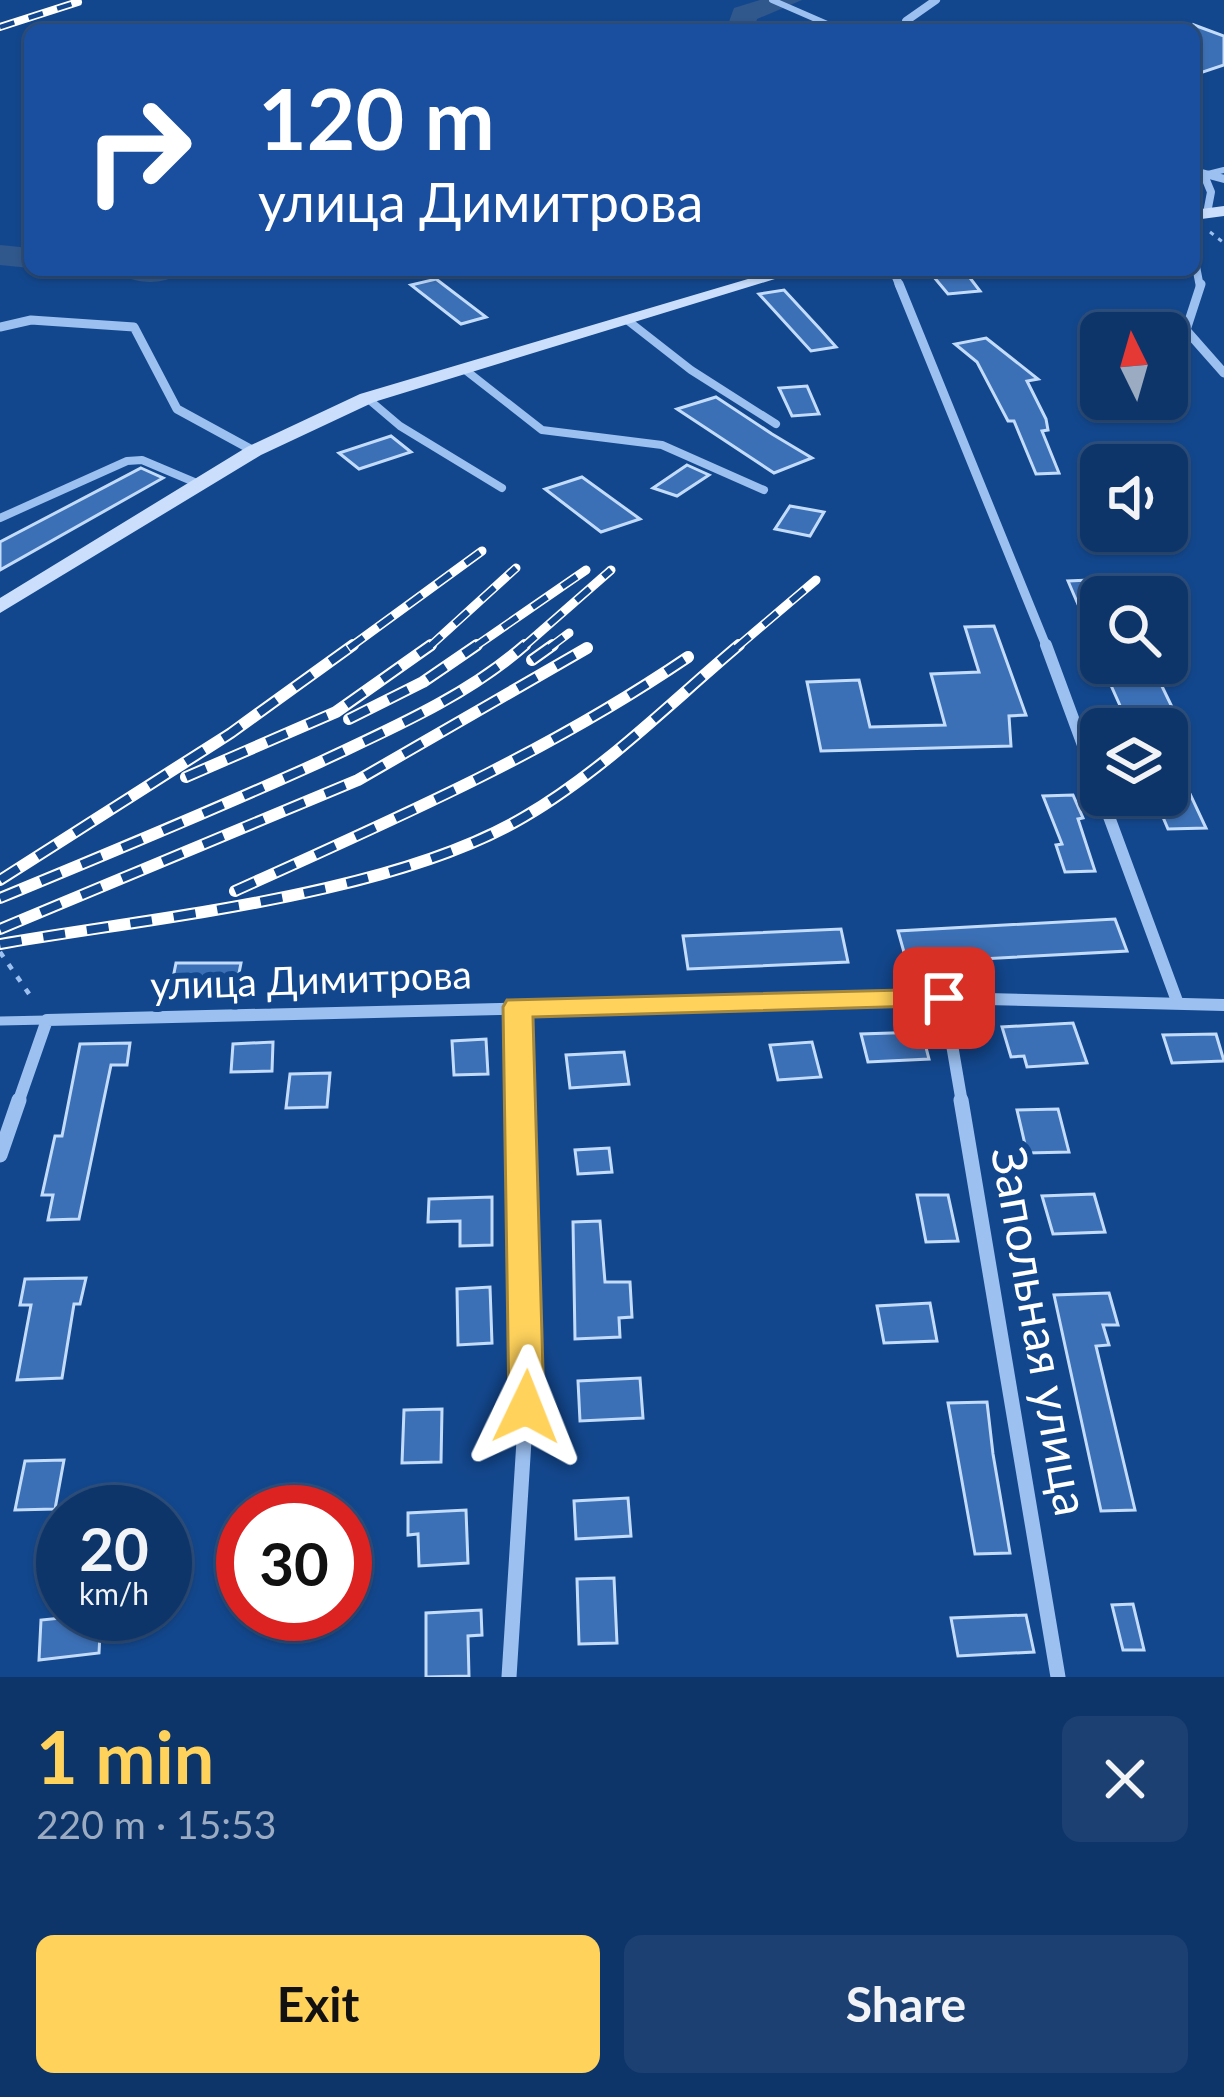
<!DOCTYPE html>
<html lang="en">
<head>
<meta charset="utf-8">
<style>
	:root { --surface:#0e356a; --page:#1c4072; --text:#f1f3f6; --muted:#9babc1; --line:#2e507e; --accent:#ffd25c }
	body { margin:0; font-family:Lato,sans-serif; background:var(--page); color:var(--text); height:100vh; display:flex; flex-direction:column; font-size:45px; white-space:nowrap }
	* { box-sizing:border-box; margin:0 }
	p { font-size:39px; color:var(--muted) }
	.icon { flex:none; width:66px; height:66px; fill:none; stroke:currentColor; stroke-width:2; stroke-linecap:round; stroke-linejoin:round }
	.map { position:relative; height:1677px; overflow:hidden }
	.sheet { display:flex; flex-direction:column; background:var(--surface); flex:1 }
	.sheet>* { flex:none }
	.hud { position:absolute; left:24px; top:24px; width:1176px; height:252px; border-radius:18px; box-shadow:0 3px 9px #0004,0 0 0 3px var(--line); background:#1a4fa0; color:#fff; overflow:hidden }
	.needle { width:78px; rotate:355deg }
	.fabs { position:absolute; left:1080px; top:312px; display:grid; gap:24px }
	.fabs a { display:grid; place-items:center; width:108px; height:108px; border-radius:18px; background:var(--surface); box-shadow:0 3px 9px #0004,0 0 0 3px var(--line); font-size:60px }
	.speed { position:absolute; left:36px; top:1485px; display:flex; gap:24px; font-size:60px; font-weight:700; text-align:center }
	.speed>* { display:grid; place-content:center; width:156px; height:156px; border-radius:50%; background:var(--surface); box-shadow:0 3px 9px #0004,0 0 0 3px var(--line); line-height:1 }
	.speed small { font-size:30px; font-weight:400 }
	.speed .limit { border:18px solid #d22; background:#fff; color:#111 }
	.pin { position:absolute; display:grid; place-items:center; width:102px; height:102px; color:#fff; margin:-51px; border-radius:24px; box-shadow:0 6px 18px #0006 }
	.me { position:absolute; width:132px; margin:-66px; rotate:2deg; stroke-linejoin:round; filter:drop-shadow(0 0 9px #0008) }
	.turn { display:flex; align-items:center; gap:42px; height:252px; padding:0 36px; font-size:54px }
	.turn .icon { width:156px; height:156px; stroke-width:2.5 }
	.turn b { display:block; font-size:84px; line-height:102px }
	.round { display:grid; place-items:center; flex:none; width:126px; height:126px; border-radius:18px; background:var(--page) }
	.summary { display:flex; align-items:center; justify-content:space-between; height:204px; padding:0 36px }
	h1 { font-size:72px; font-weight:700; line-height:90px; color:var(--accent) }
	.button { display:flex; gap:24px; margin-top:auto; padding:24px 36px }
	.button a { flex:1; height:138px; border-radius:18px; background:var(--accent); color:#111; font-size:48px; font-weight:700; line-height:138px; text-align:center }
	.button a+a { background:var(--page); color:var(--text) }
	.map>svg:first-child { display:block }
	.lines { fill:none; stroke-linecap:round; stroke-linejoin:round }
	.river { fill:#31588c; fill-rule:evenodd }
	.building { fill:#3c70b6; stroke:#c3dcfc; stroke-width:3 }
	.path-far1 { stroke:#9cc1f1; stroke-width:3; stroke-dasharray:4.5 6; stroke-linecap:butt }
	.path { stroke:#9cc1f1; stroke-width:4.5; stroke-dasharray:6 9; stroke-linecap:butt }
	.lane-far2 { stroke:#9cc1f1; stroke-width:6 }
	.lane-far1 { stroke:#9cc1f1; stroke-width:8 }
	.lane { stroke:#9cc1f1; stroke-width:9 }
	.street-far3 { stroke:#9cc1f1; stroke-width:8 }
	.street-far2 { stroke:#9cc1f1; stroke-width:9 }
	.street-far1 { stroke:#9cc1f1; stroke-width:12 }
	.street { stroke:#9cc1f1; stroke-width:15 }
	.secondary { fill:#cbdffc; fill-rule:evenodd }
	.rail-far2-casing { stroke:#fff; stroke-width:8 }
	.rail-far1-casing { stroke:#fff; stroke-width:9 }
	.rail-casing { stroke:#fff; stroke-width:12 }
	.rail-far2 { stroke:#13478d; stroke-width:4.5; stroke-dasharray:15; stroke-linecap:butt }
	.rail-far1 { stroke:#13478d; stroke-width:6; stroke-dasharray:18; stroke-linecap:butt }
	.rail { stroke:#13478d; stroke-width:8; stroke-dasharray:22; stroke-linecap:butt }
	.path-bridge { stroke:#9cc1f1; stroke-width:3; stroke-dasharray:4.5 6; stroke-linecap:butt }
	.route { fill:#ffd25c; stroke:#a6883c; stroke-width:3 }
	.labels { text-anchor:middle; stroke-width:12; stroke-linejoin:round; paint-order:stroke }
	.street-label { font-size:39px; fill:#fff; stroke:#13478d }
	.near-street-label { font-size:48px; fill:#fff; stroke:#13478d }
</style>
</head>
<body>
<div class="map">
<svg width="1224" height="1677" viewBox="0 0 1224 1677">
	<rect width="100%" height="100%" fill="#13478d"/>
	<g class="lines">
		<g class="river">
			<polygon points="760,0 802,0 757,19 754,30 726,30 734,8"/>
			<polygon points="0,245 30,248 30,268 0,265"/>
			<path d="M117,270H183C169,286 131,286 117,270Z"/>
		</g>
	</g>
	<g class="building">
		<polygon points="1194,25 1224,36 1224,65 1194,75"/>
		<polygon points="928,270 964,270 980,291 948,294"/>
		<polygon points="436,279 486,317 461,324 411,285"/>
		<polygon points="784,290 820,329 836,347 811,351 759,294"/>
		<polygon points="986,338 1038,379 1027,381 1046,419 1048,430 1042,431 1059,473 1036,474 1014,421 1008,421 977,362 955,344"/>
		<polygon points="807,386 819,414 792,416 779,388"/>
		<polygon points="716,397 772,434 812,458 774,473 677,409"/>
		<polygon points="391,436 411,452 359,469 339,453"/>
		<polygon points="687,465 709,475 677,496 653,488"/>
		<polygon points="141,468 163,478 0,570 0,542"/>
		<polygon points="582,477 640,519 601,532 545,489"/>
		<polygon points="790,506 824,512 810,536 775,529"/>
		<polygon points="1090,580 1101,604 1101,658 1068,581"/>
		<polygon points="994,626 1026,715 1009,716 1011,746 821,751 807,682 859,680 870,727 945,725 931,674 979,672 965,627"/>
		<polygon points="1101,663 1138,663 1146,681 1159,680 1172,707 1122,710"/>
		<polygon points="1167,740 1190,794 1206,828 1168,829 1154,796 1167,795"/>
		<polygon points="1073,795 1083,818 1078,819 1095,871 1065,872 1056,845 1062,844 1043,796"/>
		<polygon points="1115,919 1127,951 907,963 898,931"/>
		<polygon points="841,929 848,962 688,969 683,936"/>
		<polygon points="176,963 241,963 236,988 171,988"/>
		<polygon points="1073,1023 1087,1063 1027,1067 1024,1056 1011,1057 1002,1027"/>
		<polygon points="922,1032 929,1059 868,1062 861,1034"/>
		<polygon points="1216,1034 1224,1061 1172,1063 1163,1035"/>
		<polygon points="486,1039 488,1074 454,1075 452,1041"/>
		<polygon points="273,1042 272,1071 231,1072 233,1044"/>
		<polygon points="812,1042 821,1077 778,1080 770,1045"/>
		<polygon points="130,1043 127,1065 111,1065 79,1219 48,1220 53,1195 42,1195 55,1136 62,1136 80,1044"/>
		<polygon points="624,1052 629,1084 570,1088 566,1055"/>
		<polygon points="330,1073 327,1107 286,1108 290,1074"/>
		<polygon points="1058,1109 1069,1152 1027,1153 1017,1110"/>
		<polygon points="609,1148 612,1172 578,1174 575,1150"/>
		<polygon points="1094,1194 1105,1232 1053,1234 1042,1196"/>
		<polygon points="917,1195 948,1195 958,1241 926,1242"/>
		<polygon points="492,1197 492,1245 460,1246 460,1221 428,1222 429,1199"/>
		<polygon points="600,1221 605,1282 630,1282 632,1317 619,1318 620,1337 575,1339 573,1222"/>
		<polygon points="86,1278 80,1304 74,1304 62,1378 17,1380 31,1305 20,1305 25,1279"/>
		<polygon points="490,1287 492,1343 458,1345 457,1289"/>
		<polygon points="1109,1293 1118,1325 1103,1325 1109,1345 1096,1346 1135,1510 1101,1511 1054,1295"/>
		<polygon points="930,1303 937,1341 884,1343 877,1306"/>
		<polygon points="640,1378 643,1418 580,1421 578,1381"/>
		<polygon points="987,1402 993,1454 1010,1553 975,1554 948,1403"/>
		<polygon points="442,1409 441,1462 402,1463 404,1410"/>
		<polygon points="64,1460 55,1509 15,1510 25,1461"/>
		<polygon points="628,1498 631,1536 576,1539 574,1501"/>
		<polygon points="466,1510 468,1563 419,1566 418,1534 408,1535 408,1513"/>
		<polygon points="614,1578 617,1643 579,1644 577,1579"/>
		<polygon points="1133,1604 1144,1650 1123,1650 1112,1605"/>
		<polygon points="481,1610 482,1635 468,1636 469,1676 426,1677 426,1613"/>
		<polygon points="101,1614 99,1653 39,1660 41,1620"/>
		<polygon points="1026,1615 1034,1652 958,1656 951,1618"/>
	</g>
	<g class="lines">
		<polyline class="path-far1" points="1210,232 1224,243"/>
		<polyline class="path" points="0,952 34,1001"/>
		<g class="lane-far2">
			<polyline points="772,0 841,30"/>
			<polyline points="1204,175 1224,170"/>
		</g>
		<g class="lane-far1">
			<polyline points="627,320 691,370 776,424"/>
			<polyline points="464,369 542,430 662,445 764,490"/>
			<polyline points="367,398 400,426 502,488"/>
			<polyline points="0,518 127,461 142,460 199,484"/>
		</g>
		<polyline class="lane" points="0,1021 47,1020"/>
		<g class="street-far3">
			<polyline points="909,30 906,21 936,0"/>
			<polyline points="1194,171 1224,179"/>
			<polyline points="1204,175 1211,192 1207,213"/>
			<polyline points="1194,256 1200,287"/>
			<polyline points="893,270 900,287"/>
		</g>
		<g class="street-far2">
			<polyline points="899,284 1047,648"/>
			<polyline points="1201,284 1186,330 1224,373"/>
			<polyline points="0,327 31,320 134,327 177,409 254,451"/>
		</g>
		<g class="street-far1">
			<polyline points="1046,645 1101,794"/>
			<polyline points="1101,795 1177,1001"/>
			<polyline points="944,998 962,1103"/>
			<polyline points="518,1007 521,1103"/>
			<polyline points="18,1103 47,1020 944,998 1224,1005"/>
		</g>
		<g class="street">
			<polyline points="961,1100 1058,1677"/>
			<polyline points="0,1155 19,1100"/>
			<polyline points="509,1677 529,1362 521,1100"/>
		</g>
		<g class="secondary">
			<polygon points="1224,206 1224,216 1194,220 1194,210"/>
			<polygon points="778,270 804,270 374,402 261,455 0,613 0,598 247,447 360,394"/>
		</g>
		<g class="rail-far2-casing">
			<polyline id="rail-far2" points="0,27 78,2"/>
		</g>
		<g class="rail-far1-casing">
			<g id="rail-far1">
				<polyline points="349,648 482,551"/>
				<polyline points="428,648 516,568"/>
				<polyline points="473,648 586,570"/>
				<polyline points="522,648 611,570"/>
				<polyline points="549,648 569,633"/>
				<polyline points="736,648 816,580"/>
			</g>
		</g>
		<g class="rail-casing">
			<g id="rail">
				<polyline points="532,660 553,645"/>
				<polyline points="349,719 423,682 477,645"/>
				<polyline points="186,777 336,712 431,645"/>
				<polyline points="0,880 231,733 353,645"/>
				<path d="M235,891C394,819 542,756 688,657"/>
				<path d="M0,898C107,854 214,810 320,762C392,728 465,697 525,645"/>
				<polyline points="0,929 358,780 587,648"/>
				<path d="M0,944C155,917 390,896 524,817C603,771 670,703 739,645"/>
			</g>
		</g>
		<use href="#rail-far2" class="rail-far2"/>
		<use href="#rail-far1" class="rail-far1"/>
		<use href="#rail" class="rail"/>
		<polyline class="path-bridge" points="772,0 789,8"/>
	</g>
	<polygon class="route" points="944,989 954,992 959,998 954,1005 533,1017 544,1407 539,1417 514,1417 509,1407 503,1007 507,1000"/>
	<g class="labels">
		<g class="street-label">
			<text transform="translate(311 980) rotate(-2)" y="14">улица Димитрова</text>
		</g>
		<g class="near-street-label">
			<text transform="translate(1040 1331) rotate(80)" y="17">Запольная улица</text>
		</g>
	</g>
</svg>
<div class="fabs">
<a><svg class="needle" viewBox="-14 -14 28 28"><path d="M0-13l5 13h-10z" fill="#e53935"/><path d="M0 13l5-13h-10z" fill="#9babc1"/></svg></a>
<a><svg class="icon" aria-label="sound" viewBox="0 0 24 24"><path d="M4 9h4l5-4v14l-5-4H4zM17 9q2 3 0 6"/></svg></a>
<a><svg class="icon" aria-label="search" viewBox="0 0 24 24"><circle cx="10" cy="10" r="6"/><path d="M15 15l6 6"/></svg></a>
<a><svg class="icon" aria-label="layers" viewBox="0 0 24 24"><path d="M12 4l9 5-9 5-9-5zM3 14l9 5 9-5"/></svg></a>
</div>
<div class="speed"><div>20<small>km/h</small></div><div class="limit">30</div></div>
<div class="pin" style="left:944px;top:998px;background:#d93025"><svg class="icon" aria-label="arrive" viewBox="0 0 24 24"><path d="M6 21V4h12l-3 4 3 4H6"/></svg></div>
<svg class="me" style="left:526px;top:1407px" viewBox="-20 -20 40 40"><path d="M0-17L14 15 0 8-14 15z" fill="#ffd25c" stroke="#fff" stroke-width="4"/></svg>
<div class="hud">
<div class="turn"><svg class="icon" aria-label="right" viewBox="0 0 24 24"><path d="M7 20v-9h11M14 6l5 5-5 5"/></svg><div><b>120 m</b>улица Димитрова</div></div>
</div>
</div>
<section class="sheet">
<div class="summary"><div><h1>1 min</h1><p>220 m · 15:53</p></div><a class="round"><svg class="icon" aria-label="close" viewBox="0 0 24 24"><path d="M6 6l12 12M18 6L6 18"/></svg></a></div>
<div class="button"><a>Exit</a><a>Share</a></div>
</section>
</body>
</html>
